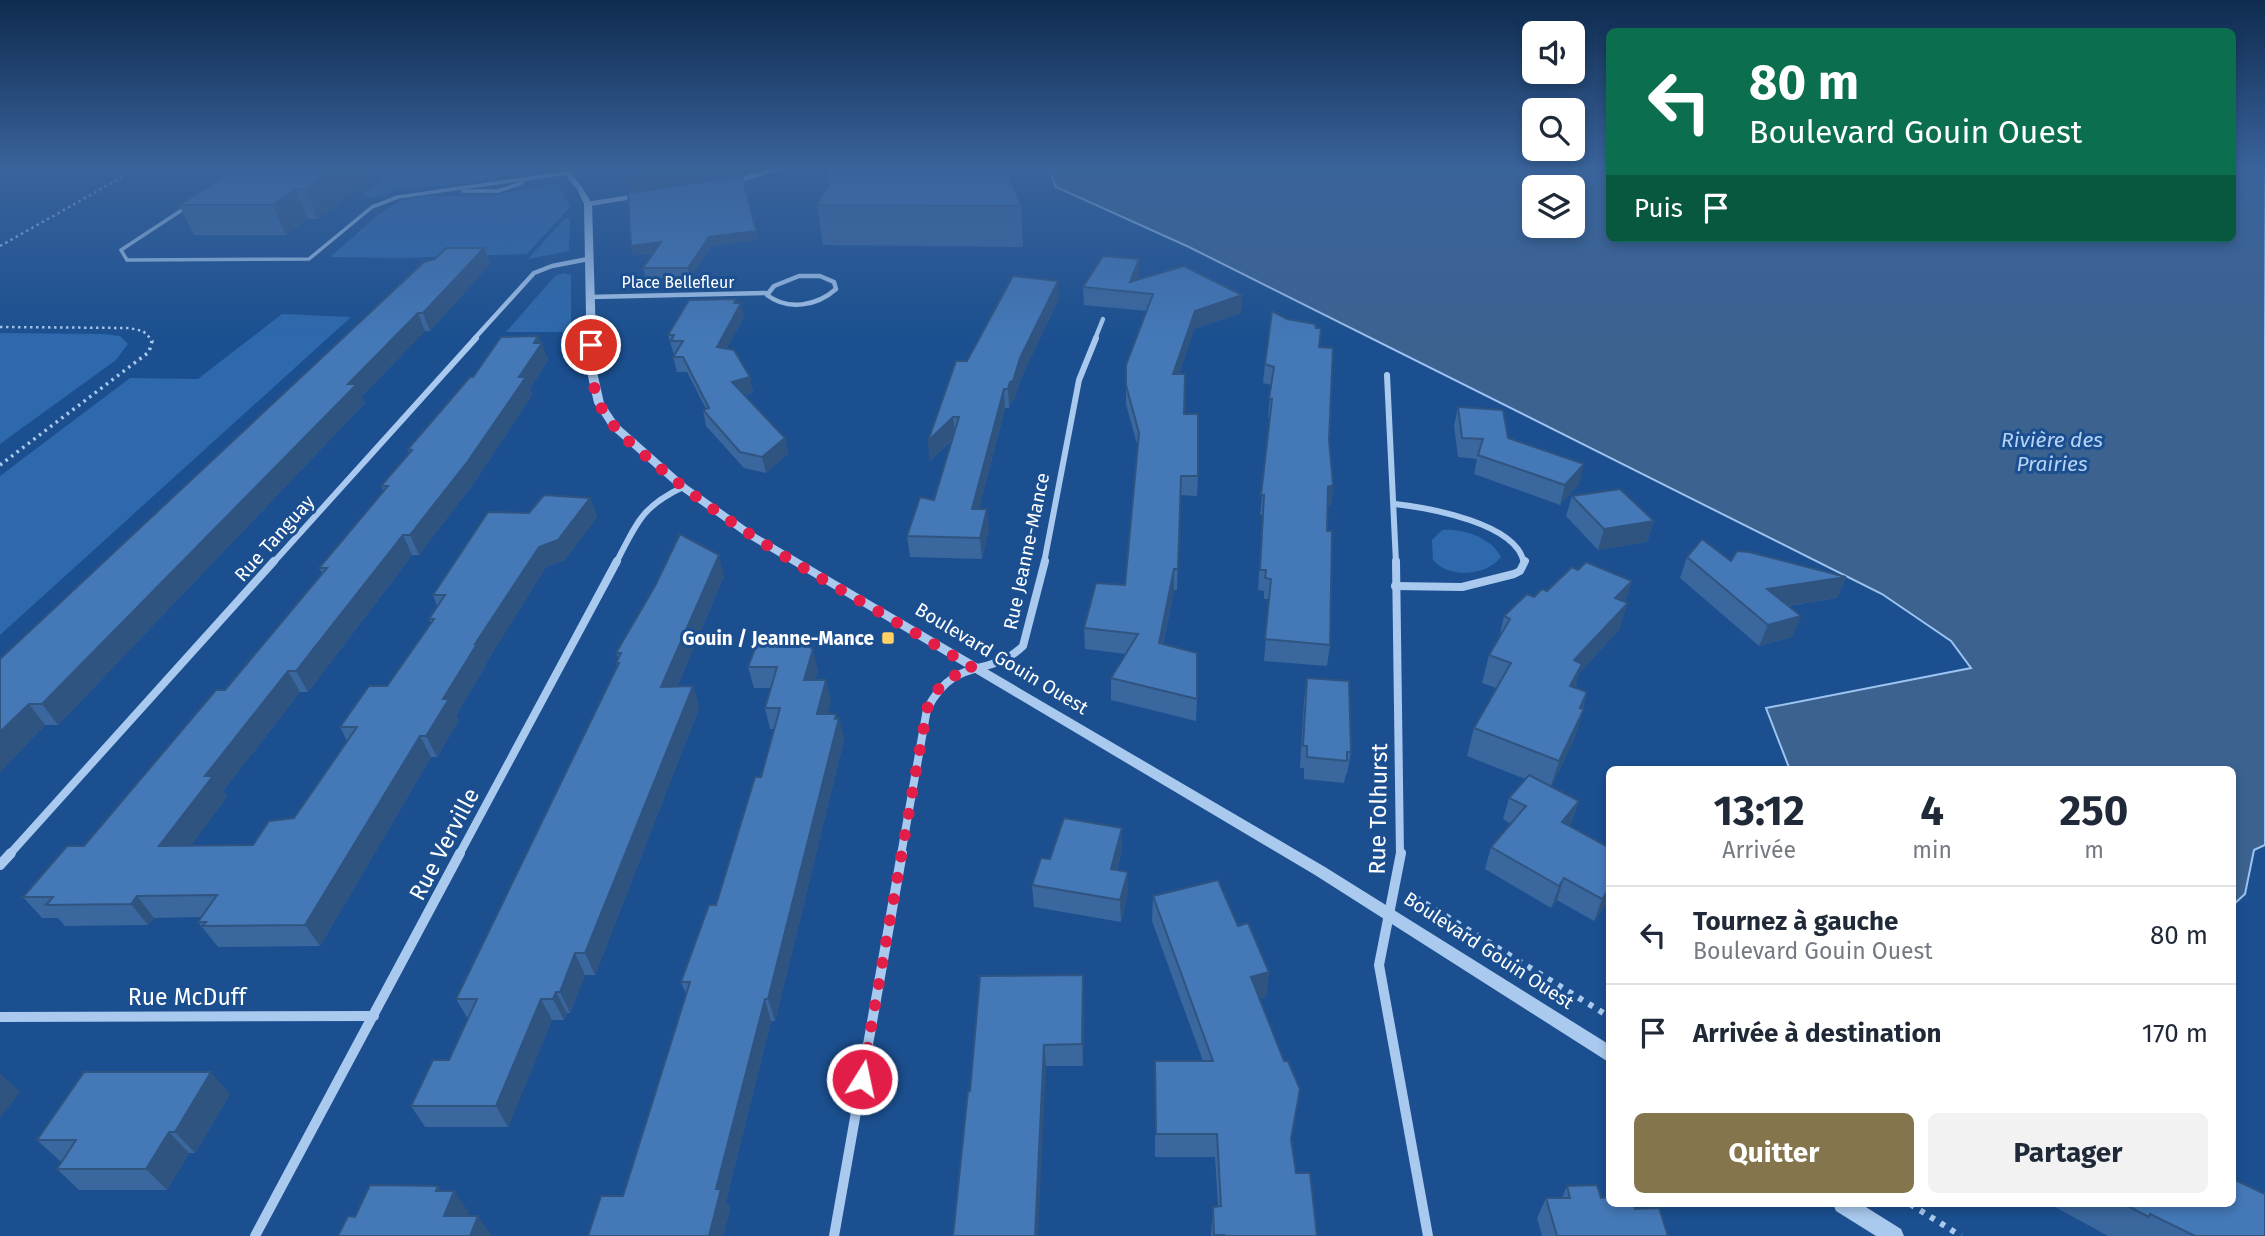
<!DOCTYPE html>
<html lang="fr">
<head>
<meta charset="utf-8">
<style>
	:root { --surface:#fff; --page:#f2f2f3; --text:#1f2937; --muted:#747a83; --line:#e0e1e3; --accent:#84754c }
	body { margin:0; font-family:"Fira Sans",sans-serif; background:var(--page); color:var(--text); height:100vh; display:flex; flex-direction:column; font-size:26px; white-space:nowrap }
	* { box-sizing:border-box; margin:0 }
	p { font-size:23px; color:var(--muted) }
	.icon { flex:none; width:38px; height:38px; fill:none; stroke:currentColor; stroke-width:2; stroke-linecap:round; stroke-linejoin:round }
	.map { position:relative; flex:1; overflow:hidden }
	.panel { position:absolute; left:1606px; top:766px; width:630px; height:441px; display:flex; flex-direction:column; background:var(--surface); border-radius:10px; box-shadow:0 4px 10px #0003 }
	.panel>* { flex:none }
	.hud { position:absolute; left:1606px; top:28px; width:630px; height:214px; border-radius:10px; box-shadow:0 4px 10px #0003; background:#0b6e4f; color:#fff; overflow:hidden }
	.buttons { position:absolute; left:1522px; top:21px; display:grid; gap:14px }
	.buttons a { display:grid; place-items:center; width:63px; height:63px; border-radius:10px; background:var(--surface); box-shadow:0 4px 10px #0003; font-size:35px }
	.pin { position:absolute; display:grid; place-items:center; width:60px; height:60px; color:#fff; margin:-30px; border:4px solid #fff; border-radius:50%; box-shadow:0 2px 7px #0007 }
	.me { position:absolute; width:77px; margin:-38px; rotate:10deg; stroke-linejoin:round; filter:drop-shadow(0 0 5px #0008) }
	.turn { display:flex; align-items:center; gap:24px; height:147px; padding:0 28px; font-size:32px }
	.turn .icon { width:91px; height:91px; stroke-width:2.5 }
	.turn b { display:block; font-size:49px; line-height:60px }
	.then { display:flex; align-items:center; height:66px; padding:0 28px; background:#0003; gap:14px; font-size:26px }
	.eta { display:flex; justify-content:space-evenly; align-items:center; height:119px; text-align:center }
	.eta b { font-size:42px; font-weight:700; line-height:49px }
	.action { display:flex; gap:14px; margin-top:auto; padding:14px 28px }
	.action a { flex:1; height:80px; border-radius:10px; background:var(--accent); color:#fff; font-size:28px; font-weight:700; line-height:80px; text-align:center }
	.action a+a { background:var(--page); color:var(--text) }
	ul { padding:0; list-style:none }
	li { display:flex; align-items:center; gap:21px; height:98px; padding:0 28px; border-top:2px solid var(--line) }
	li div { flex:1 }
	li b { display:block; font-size:26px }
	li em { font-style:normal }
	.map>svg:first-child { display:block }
	.green { fill:#2e69ad }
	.water { fill:#3c6290; stroke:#9cc4f0; stroke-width:2; fill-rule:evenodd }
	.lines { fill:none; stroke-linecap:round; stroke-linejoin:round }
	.path-far2 { stroke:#a9c9ee; stroke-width:2.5; stroke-dasharray:2.5 3.5; stroke-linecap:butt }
	.path-far1 { stroke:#a9c9ee; stroke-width:3.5; stroke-dasharray:2.5 4.5; stroke-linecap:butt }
	.path { stroke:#a9c9ee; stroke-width:6; stroke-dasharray:5 7; stroke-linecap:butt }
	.service { stroke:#a9c9ee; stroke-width:3.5 }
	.minor-far3 { stroke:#a9c9ee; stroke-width:4.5 }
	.minor-far2 { stroke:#a9c9ee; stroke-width:6 }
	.minor-far1 { stroke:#a9c9ee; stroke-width:8 }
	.minor { stroke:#a9c9ee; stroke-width:10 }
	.tertiary { fill:#a9c9ee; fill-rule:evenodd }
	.wall { fill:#3a679d }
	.shaded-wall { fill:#305480 }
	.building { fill:#4478b7; stroke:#305480; stroke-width:2 }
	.route { stroke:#e11d48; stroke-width:12; stroke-dasharray:0 21.6 }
	.poi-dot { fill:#ffd166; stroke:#1b4f8f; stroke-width:2.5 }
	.labels { text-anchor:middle; stroke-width:6; stroke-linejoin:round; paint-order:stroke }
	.far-street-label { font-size:16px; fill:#fff; stroke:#1b4f8f }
	.street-label { font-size:19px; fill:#fff; stroke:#1b4f8f }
	.poi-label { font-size:19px; font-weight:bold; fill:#fff; stroke:#1b4f8f; text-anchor:end }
	.water-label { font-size:21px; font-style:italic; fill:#b5d3f5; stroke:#1b4f8f }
	.near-street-label { font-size:23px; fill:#fff; stroke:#1b4f8f }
</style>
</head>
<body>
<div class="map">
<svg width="2265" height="1236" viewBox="0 0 2265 1236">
	<rect width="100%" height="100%" fill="#1b4f8f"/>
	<g class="green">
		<polygon points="382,168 541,168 471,183 403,189 375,197 361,196 383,178 379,171"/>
		<polygon points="554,184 559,184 570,207 527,254 403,258 400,261 402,258 330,257 378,215 400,201 423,196 490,196"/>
		<polygon points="570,218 569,251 528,259 564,219"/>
		<polygon points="564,273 571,275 571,332 506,332 555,276"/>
		<polygon points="282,314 351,317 0,635 0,476 130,378 198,379"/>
		<polygon points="0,333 105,334 120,336 128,344 116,360 0,444"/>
		<path d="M1442,530C1462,528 1491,537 1501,557C1487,576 1449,579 1433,560L1432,540Z"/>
	</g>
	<path class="water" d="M1048,168H1610V238H2233V168H2265V845L2254,850L2245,894L2233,905V770H1790L1766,708L1971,668L1951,641L1882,594L1189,247L1056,187ZM1535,187H1573V226H1535Z"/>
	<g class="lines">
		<g class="path-far2">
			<polyline points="0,246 119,179 129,168"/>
			<polyline points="0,327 129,328 143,331 151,339"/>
		</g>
		<polyline class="path-far1" points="0,465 149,352 152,341 149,338"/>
		<g class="path">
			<polyline points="1415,897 1610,1017"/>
			<polyline points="1910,1204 1961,1236"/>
		</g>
		<g class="service">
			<polyline points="463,191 498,191 522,183"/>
			<polyline points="188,206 121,250 127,260 309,259 372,207 398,197 567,173"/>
		</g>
		<g class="minor-far3">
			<polyline points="736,181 779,168"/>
			<polyline points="588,204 638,196"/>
			<path d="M799,276H820L834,282L836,289C817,306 788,311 767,295L774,286Z"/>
			<polyline points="590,297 766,293"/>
			<polyline points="474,339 534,273 552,266 588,259"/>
			<polyline points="1095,339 1103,319"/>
		</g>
		<g class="minor-far2">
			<polyline points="1387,375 1396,563"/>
			<path d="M1395,504C1429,508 1517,523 1524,563"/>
			<polyline points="273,563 476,338"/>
			<path d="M616,563C637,523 641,507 683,487"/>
			<polyline points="1044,563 1079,380 1096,338"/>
		</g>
		<g class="minor-far1">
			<polyline points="1396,561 1400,855"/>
			<polyline points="1395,586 1462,587 1514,574 1520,571 1525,561"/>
			<polyline points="9,855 274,561"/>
			<polyline points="459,855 617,561"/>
			<path d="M901,855L927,709C957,653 988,680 1023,646L1045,561"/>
		</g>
		<g class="minor">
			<polyline points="1401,853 1379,965 1428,1236"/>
			<polyline points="0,865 11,853"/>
			<polyline points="0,1017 374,1016"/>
			<polyline points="255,1236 460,853"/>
			<polyline points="834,1236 902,853"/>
		</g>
		<g class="tertiary">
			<polygon points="560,168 567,168 582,187 592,204 597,372 604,403 618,424 687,485 756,534 1325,867 1610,1045 1610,1063 1315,875 748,538 679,489 610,428 594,403 587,372 584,204 577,189"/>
			<polygon points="1833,1204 1861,1204 1901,1229 1904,1236 1876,1236 1836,1211"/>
		</g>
	</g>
	<g class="wall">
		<polygon points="825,168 1006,168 1021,206 1023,247 823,245 817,205 828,186"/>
		<polygon points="372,172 374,177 318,219 308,219 286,235 194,235 179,205"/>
		<polygon points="758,240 711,246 690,278 646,278 643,268 654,253 634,255 631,246"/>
		<polygon points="484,248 490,264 430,331 425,331 362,396 365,403 58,725 45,725 0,772 0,659"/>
		<polygon points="1139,276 1138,279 1242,295 1241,313 1194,329 1179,374 1184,414 1198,476 1197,496 1180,495 1177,590 1174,590 1163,644 1197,699 1196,721 1111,700 1111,678 1126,654 1085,649 1084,628 1125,585 1138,448 1126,404 1126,365 1147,311 1084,305 1083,287"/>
		<polygon points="1059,298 1022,376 1014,400 1011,401 1009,408 1005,408 979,509 989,529 982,559 910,557 907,536 934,500 953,439 930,461 928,441 967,361"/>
		<polygon points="736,303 744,317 727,348 750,377 753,393 745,395 785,438 788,453 766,473 744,468 706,426 703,410 706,409 687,372 677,372 673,357 674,355 668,335"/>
		<polygon points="538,336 548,360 530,388 532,395 476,480 419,555 412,555 308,692 300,692 223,791 227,797 191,845 253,845 294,818 347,741 340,727 387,686 431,624 429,619 437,606 433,595 529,513 590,498 597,517 565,560 546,567 486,663 486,665 456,715 459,720 437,757 431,757 320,946 218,947 198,922 201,917 154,918 148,925 65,926 58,918 42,918 23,897 84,846 225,690 322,573 319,568 384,491 381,486 409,453 408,449 473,377"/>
		<polygon points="1319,347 1333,485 1331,505 1328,506 1327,531 1330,645 1327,666 1264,661 1269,599 1264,599 1264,591 1258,590 1263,515 1260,515 1270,418 1268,418 1271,385 1263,383 1265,364"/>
		<polygon points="1458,407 1508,438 1579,484 1560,505 1474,474 1477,459 1458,457 1454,426"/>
		<polygon points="1572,496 1654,521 1647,542 1598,550 1566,516"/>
		<polygon points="1687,557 1731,561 1846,577 1837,598 1788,606 1792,637 1759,646 1680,578"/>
		<polygon points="1578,570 1632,581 1625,602 1619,630 1579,673 1575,688 1587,692 1575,737 1551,787 1579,801 1571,823 1569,826 1610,899 1594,921 1557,900 1551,908 1485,869 1491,847 1511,824 1503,819 1509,798 1525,779 1467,756 1474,728 1496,688 1482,683 1489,655 1499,638 1504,616 1534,597 1547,591"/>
		<polygon points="724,576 677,687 693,686 699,708 595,975 585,975 570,1013 567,1013 564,1020 552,1020 508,1127 425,1127 411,1106 449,1060 468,1019 456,999 617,667 616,663 618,658 616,653"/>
		<polygon points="761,633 818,670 815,680 831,701 827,714 836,714 844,740 775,1021 771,1021 726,1201 730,1209 723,1236 588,1236 623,1196 686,994 681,982 716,905 761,777 774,729 770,729 765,708 771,688 754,688 748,667"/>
		<polygon points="1307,678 1351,752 1347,774 1346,774 1344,783 1304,779 1304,768 1300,768 1304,700"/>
		<polygon points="1122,850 1117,870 1128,894 1121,922 1034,907 1032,885 1050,859"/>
		<polygon points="1153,896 1238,926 1269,972 1266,997 1259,998 1292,1140 1296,1173 1317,1236 1211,1236 1213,1207 1218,1206 1215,1157 1155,1157 1155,1061 1203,1061 1152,921"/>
		<polygon points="1083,975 1084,997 1083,1066 1046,1066 970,1091"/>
		<polygon points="230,1094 195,1153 189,1153 167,1190 79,1190 57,1169 62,1161 60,1161 37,1140"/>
		<polygon points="1567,1186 1635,1209 1668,1236 1542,1236 1537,1218 1546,1198 1562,1198"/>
		<polygon points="2056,1204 2233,1204 2265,1236 2108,1236 2055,1207"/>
	</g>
	<g class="shaded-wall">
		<polygon points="335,168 377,168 372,172 374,177 318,219 306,189"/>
		<polygon points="692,168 740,168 741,175 630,193 626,178"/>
		<polygon points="295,189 308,219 286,235 273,205"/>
		<polygon points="756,231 758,240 711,246 690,278 688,268 709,237"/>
		<polygon points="661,242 663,251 634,255 631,246"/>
		<polygon points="484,248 490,264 430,331 423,313"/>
		<polygon points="1139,259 1139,276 1133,292 1130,282"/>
		<polygon points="1058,281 1059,298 1022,376 1014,400 1011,401 1009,408 1008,389 1010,382 1020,358"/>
		<polygon points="1242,295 1241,313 1194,329 1173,393 1173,374 1195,311"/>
		<polygon points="736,299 738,309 741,303 744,317 720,361 717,347"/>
		<polygon points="418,313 425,331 362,396 365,403 58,725 42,704 348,384"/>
		<polygon points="538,336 541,345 542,343 548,360 530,388 532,395 476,480 419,555 410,535"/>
		<polygon points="750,377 753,393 736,397 732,382"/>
		<polygon points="1004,389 1005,408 974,529 972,509"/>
		<polygon points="953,417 955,436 930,461 928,441"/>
		<polygon points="785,438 788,453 766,473 762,457"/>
		<polygon points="1584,464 1579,484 1560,505 1565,485"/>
		<polygon points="1333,485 1331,505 1326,507 1328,487"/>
		<polygon points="590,498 597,517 565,560 546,567 486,663 486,665 456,715 459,720 437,757 426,736 443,699 475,644 539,547"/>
		<polygon points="987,509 989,529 982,559 980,538"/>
		<polygon points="1654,521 1647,542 1598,550 1604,529"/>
		<polygon points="403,535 412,555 308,692 296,671"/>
		<polygon points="719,555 724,576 668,708 661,687"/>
		<polygon points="1174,569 1174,590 1158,665 1159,643"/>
		<polygon points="1846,577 1837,598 1759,610 1767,589"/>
		<polygon points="1632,581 1623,608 1628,603 1619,630 1579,673 1574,691 1562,713 1574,660 1615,598"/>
		<polygon points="1801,616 1792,637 1759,646 1768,625"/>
		<polygon points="813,649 818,670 809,701 804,680"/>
		<polygon points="288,671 300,692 223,791 227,797 175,867 159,846 205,776"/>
		<polygon points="826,680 831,701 822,735 817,714"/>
		<polygon points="693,686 699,708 595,975 585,953"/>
		<polygon points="1587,692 1579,718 1584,709 1575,737 1550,789 1559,761"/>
		<polygon points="29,704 45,725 0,772 0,732"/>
		<polygon points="836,714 838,725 839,718 844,740 775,1021 768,999"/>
		<polygon points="420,736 431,757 320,946 305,925"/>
		<polygon points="1579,801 1571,823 1555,844 1562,822"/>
		<polygon points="1122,828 1122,850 1111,891 1111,869"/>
		<polygon points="1128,872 1128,894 1121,922 1120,900"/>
		<polygon points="1564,878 1557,900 1551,908 1559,886"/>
		<polygon points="1610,888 1610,899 1594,921 1602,899"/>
		<polygon points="137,896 154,918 148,925 131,904"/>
		<polygon points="575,953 585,975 570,1013 560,992"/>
		<polygon points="1269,972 1266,997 1248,1002 1251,977"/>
		<polygon points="1083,975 1084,997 1083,1066 1082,1044"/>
		<polygon points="556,992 567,1013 564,1020 553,999"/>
		<polygon points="541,999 552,1020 508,1127 496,1106"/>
		<polygon points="765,999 771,1021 726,1201 730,1209 723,1236 709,1236 716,1189"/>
		<polygon points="1044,1045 1046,1066 1038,1236 1035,1236"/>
		<polygon points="211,1072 230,1094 195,1153 175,1132"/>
		<polygon points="0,1073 20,1092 0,1118"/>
		<polygon points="169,1132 189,1153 167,1190 146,1169"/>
		<polygon points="438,1186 450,1203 454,1191 469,1212 459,1236 444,1216 436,1191"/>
		<polygon points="478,1216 492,1236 470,1236"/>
	</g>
	<g class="building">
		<polygon points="238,168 335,168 306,189 295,189 273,205 179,205"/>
		<polygon points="625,168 692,168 626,178"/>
		<polygon points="826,168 1006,168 1021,206 817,205 829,184"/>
		<polygon points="742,176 756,231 709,237 688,268 643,268 661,242 631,246 628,193"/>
		<polygon points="446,248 484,248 423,313 418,313 348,384 357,384 42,704 29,704 0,732 0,659 424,262 435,259"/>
		<polygon points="1103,256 1139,259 1130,282 1184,266 1242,295 1195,311 1173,374 1185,374 1184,414 1198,414 1198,476 1181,476 1178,569 1174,569 1159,643 1197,653 1197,699 1111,678 1138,634 1084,628 1096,583 1125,585 1139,433 1126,385 1126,365 1153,294 1083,287"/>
		<polygon points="1013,276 1058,281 1020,358 1013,381 1010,382 1008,389 1004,389 972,509 987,509 980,538 907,536 920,497 934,500 959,417 953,417 928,441 956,361 967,361"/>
		<polygon points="736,299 734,303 741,303 717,347 734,350 750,377 732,382 785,438 762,457 740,452 703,410 709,408 683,357 673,357 683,341 671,341 674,335 668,335 689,300"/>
		<polygon points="1272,311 1287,319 1315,324 1316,328 1321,328 1319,347 1333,348 1329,440 1333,485 1328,487 1327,531 1332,531 1330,645 1265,639 1271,579 1265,578 1266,570 1260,570 1264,495 1261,495 1272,399 1269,399 1274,367 1265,364"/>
		<polygon points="538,336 534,343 542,343 519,377 526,377 468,461 410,535 403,535 296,671 288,671 205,776 213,776 159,846 253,845 269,821 294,818 357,727 340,727 369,686 387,686 434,619 429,619 445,595 433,595 488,512 529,513 544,495 590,498 558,540 539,547 475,644 477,644 443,699 449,699 426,736 420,736 305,925 202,926 206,922 198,922 217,895 137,896 131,904 46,905 53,897 23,897 67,846 84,846 216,690 225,690 327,568 319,568 388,486 381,486 412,450 408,449 470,377 473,377 501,337"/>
		<polygon points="1458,407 1503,410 1508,438 1584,464 1565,485 1478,455 1483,439 1462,438"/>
		<polygon points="1620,489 1654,521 1604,529 1572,496"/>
		<polygon points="680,534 719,555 661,687 693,686 585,953 575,953 560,992 556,992 553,999 541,999 496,1106 411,1106 433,1060 449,1060 477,999 456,999 619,663 616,663 621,653 616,653 655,586"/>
		<polygon points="1702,539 1731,561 1737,551 1749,552 1846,577 1767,589 1801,616 1768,625 1687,557"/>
		<polygon points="1586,562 1632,581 1615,598 1628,603 1574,660 1582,664 1570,686 1587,692 1580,708 1584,709 1559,761 1474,728 1511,663 1489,655 1510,619 1504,616 1527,594 1534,597 1542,589 1547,591 1572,567 1578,570"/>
		<polygon points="761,633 787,633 813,649 804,680 826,680 817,714 836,714 835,719 839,718 768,999 765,999 716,1189 721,1189 709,1236 588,1236 601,1196 623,1196 690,982 681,982 709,905 716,905 755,777 761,777 780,708 765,708 777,667 748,667"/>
		<polygon points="1307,678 1349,681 1351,752 1347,752 1347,761 1307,757 1307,746 1303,746"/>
		<polygon points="1529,775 1579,801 1562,822 1610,848 1610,888 1602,899 1564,878 1559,886 1491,847 1526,806 1509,798"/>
		<polygon points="1064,818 1122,828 1111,869 1128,872 1120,900 1032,885 1041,858 1050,859"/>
		<polygon points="1218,880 1238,926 1248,923 1269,972 1251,977 1284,1061 1288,1061 1300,1089 1291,1139 1296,1173 1310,1173 1317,1236 1224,1236 1224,1235 1214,1235 1213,1207 1221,1206 1217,1134 1156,1134 1155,1061 1213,1061 1153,896"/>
		<polygon points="1083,975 1082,1044 1044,1045 1035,1236 953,1236 968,1091 970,1091 980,976"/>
		<polygon points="84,1072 211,1072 175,1132 169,1132 146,1169 57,1169 76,1140 37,1140"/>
		<polygon points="2233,1179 2265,1194 2265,1236 2195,1236 2150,1214 2149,1217 2124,1204 2233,1204"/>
		<polygon points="370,1185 438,1186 436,1191 454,1191 444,1216 478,1216 470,1236 338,1236 348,1216 355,1217"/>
		<polygon points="1597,1185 1601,1198 1610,1197 1610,1204 1633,1204 1635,1209 1659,1208 1668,1236 1557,1236 1546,1198 1570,1198 1567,1186"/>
	</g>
	<linearGradient id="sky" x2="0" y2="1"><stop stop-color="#0f2b4f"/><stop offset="0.49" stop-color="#39639b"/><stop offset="1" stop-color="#39639b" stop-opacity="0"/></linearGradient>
	<rect width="2265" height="341" fill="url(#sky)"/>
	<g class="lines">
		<path class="route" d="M591,345C592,368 591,392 604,412C617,434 640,451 660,468C755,548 868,602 973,668C950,675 936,686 927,709L862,1079"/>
	</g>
	<rect class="poi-dot" x="881" y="631" width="14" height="14" rx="3.5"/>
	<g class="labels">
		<g class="far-street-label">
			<text x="678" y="288">Place Bellefleur</text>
		</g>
		<g class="street-label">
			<text transform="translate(274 538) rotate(-48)" y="7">Rue Tanguay</text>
			<text transform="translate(1026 551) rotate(-78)" y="7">Rue Jeanne-Mance</text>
			<text transform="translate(1002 658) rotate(31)" y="7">Boulevard Gouin Ouest</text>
			<text transform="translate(1489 950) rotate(33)" y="7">Boulevard Gouin Ouest</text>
		</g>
		<g class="poi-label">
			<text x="874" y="645">Gouin / Jeanne-Mance</text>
		</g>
		<g class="water-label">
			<text x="2052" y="447">Rivière des<tspan x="2052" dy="24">Prairies</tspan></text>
		</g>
		<g class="near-street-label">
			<text transform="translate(1378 809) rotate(-89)" y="8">Rue Tolhurst</text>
			<text transform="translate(444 844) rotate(-62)" y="8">Rue Verville</text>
			<text x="187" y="1005">Rue McDuff</text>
		</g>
	</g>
</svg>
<div class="buttons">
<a><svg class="icon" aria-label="sound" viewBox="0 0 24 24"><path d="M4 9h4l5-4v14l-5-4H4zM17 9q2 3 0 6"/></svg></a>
<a><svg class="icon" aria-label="search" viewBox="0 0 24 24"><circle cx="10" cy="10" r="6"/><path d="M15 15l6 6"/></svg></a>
<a><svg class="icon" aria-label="layers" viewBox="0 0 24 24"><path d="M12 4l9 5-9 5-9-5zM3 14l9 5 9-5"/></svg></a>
</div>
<div class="pin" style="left:591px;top:345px;background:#d93025"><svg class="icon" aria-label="arrive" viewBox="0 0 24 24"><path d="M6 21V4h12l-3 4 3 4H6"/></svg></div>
<svg class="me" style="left:862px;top:1079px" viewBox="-20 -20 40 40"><circle r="17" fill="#e11d48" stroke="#fff" stroke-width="3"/><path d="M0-11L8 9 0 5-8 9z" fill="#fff"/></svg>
<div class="hud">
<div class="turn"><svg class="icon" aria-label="left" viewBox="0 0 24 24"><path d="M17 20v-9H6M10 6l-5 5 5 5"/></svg><div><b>80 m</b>Boulevard Gouin Ouest</div></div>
<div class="then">Puis<svg class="icon" aria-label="arrive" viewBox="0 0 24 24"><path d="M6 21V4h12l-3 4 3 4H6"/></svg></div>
</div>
<section class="panel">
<div class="eta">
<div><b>13:12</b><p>Arrivée</p></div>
<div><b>4</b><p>min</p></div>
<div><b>250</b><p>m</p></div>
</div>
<ul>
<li><svg class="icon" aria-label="left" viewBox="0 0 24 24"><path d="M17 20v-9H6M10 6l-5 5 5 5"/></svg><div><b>Tournez à gauche</b><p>Boulevard Gouin Ouest</p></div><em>80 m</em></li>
<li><svg class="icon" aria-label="arrive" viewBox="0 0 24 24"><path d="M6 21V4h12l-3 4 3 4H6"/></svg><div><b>Arrivée à destination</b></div><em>170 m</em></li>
</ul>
<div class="action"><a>Quitter</a><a>Partager</a></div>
</section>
</div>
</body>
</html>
